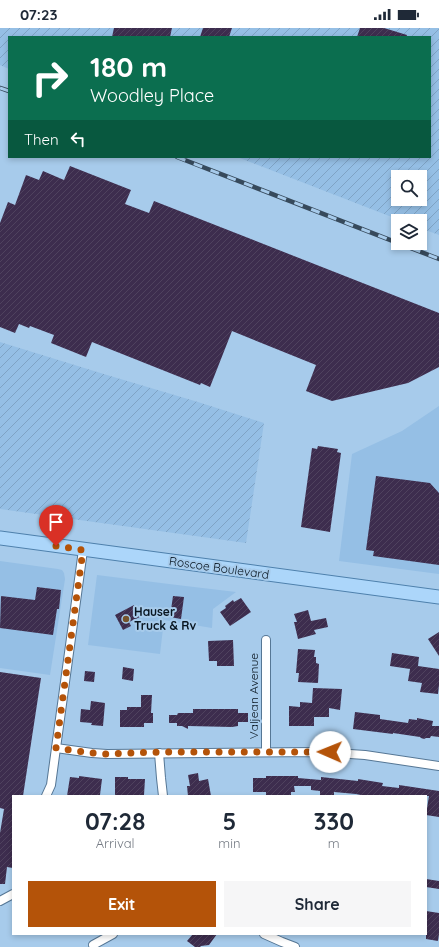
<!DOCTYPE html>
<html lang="en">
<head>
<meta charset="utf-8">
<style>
	:root { --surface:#fff; --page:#f6f6f7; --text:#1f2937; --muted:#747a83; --accent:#b45309 }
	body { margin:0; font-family:Quicksand,sans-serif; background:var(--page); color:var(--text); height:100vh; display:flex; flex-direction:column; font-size:15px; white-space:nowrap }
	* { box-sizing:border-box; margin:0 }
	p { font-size:13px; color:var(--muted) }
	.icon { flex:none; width:22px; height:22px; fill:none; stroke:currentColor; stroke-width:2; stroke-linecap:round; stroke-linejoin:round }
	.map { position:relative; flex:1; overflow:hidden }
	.sheet { position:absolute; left:12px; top:767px; width:415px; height:140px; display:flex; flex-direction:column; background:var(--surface); border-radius:0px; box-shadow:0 2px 6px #0003 }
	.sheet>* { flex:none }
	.top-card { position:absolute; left:8px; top:8px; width:423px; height:122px; border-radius:0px; box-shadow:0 2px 6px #0003; background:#0b6e4f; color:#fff; overflow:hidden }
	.tools { position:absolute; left:391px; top:142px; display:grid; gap:8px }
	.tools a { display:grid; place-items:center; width:36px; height:36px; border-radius:0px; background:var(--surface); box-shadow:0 2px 6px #0003; font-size:20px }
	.pin { position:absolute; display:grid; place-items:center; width:34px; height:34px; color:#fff; margin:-41px -17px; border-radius:50% 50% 50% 0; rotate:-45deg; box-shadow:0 0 4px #0007 }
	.pin .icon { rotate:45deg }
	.me { position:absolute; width:44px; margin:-22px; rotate:271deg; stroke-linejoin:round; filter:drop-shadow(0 0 3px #0008) }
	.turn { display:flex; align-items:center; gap:14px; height:84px; padding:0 16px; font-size:18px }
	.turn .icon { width:52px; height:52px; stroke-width:2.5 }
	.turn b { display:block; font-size:28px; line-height:34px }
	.then { display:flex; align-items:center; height:38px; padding:0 16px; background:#0003; gap:8px; font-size:15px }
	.eta { display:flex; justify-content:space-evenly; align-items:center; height:68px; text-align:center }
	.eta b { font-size:24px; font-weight:700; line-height:28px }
	.cta { display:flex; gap:8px; margin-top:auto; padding:8px 16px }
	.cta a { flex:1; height:46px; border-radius:0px; background:var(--accent); color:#fff; font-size:16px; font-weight:700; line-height:46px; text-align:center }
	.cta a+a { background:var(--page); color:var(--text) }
	.status { display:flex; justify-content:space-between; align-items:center; height:28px; padding:0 20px; background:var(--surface); direction:ltr }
	.status svg { height:11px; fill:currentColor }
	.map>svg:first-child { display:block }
	.built { fill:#95bfe5 }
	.industrial { fill:url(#industrial-furrows); fill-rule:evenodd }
	.building { fill:url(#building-hatch) }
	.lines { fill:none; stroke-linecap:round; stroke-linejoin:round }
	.street-casing { stroke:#567795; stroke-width:10 }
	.primary-casing { stroke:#4e80ac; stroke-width:15 }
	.street { stroke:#fff; stroke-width:8 }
	.primary { stroke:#acd6fa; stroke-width:13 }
	.rail-casing { stroke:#374a5c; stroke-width:4.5 }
	.rail { stroke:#a7cbeb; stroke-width:3; stroke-dasharray:9; stroke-linecap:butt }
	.route { stroke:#b45309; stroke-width:7; stroke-dasharray:0 12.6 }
	.poi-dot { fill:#76532c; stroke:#a7cbeb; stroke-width:1.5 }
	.labels { text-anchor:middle; stroke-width:4; stroke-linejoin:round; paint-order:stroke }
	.street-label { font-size:12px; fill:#081520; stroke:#a7cbeb }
	.poi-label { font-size:12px; font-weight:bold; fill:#081520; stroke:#a7cbeb; text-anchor:start }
</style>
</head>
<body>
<div class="status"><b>07:23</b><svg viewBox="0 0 49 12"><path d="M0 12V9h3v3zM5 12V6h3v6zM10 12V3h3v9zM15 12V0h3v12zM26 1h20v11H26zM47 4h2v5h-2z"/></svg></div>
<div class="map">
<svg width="439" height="919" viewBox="0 0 439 919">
	<defs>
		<pattern id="industrial-furrows" width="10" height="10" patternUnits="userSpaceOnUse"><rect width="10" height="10" fill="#95bfe5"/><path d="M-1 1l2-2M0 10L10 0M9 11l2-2" fill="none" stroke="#7fa3c4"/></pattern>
		<pattern id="building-hatch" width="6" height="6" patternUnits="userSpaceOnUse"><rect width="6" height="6" fill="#3d2d4e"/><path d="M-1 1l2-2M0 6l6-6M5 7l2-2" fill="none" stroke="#4f425e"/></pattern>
	</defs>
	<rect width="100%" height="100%" fill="#a7cbeb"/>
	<g class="built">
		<polygon points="439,378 439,546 339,533 352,426 402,403"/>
		<polygon points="0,533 58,541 62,542 64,545 65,551 50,647 0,640"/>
		<polygon points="97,547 169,556 236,564 213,581 212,600 164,592 160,626 88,617"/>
	</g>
	<g class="industrial">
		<path d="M0,0H439V207L420,200V193H402L237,129H430V9H9V41L0,37ZM398,149H420V171H398Z"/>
		<polygon points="0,314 107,347 198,374 264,395 246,515 0,481"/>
	</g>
	<g class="building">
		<polygon points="114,0 172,0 170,9 112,9"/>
		<polygon points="203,0 232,0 229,9 200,9"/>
		<polygon points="360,0 384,0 407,7 407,9 357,9"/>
		<polygon points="70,138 131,162 125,176 149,185 154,173 439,285 439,339 408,355 332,373 306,363 316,337 232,303 210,359 201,355 200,357 92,314 86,329 51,315 54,307 30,298 29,300 19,296 15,305 0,299 0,195 8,174 15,177 26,147 39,152 43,143 64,152"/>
		<polygon points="318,418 338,421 337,424 341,425 330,504 301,499 312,420 317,421"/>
		<polygon points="376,448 430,455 439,465 439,537 373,528 374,523 366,522"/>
		<polygon points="37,559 61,562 59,581 57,581 53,607 0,600 1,568 35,572"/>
		<polygon points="173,568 184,569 181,591 170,589"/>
		<polygon points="241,570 251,584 230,598 220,584 226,580 225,578 233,572 234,574"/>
		<polygon points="134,577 140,589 129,594 131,598 123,602 115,587"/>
		<polygon points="308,582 311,593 326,590 328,599 314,602 316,606 298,611 294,594 297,594 294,586"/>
		<polygon points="439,604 439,628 428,611"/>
		<polygon points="233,612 234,638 217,638 217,633 209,633 208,613"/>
		<polygon points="298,621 315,622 314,629 316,629 316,635 319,636 318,655 298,654 299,645 296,645"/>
		<polygon points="392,625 419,629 418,638 439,641 439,657 438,666 420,664 422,655 408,653 410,641 390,638"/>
		<polygon points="123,639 134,641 133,653 122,651"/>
		<polygon points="85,643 95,644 94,654 84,653"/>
		<polygon points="0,644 41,650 23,768 13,768 13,840 7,839 5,856 0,856 0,805 4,781 0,780"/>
		<polygon points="313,660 342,661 340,682 329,680 329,689 314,689 314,698 289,698 289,678 300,679 300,674 312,675"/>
		<polygon points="141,667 152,667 151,685 153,685 153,695 144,695 144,699 120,699 120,682 127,682 127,679 141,679"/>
		<polygon points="91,673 105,675 103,698 91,697 92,695 80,694 81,681 90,682"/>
		<polygon points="193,681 238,681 238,685 248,685 248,694 238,694 238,698 232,699 188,698 188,701 182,698 177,698 177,695 169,695 169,687 177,687 178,685 193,685"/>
		<polygon points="355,684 380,687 380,691 408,695 409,691 417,692 417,690 433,693 432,698 439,698 439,709 431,708 430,710 426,710 424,711 421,710 420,709 393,705 393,706 353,701"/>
		<polygon points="198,745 199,753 208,751 211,768 188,768 187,758 190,758 188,747"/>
		<polygon points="79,748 102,751 100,767 99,767 98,768 67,768 70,749 79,750"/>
		<polygon points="266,748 298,748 298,750 321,752 321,749 358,753 358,751 383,755 382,758 399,760 399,757 439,763 439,789 426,787 429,768 366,768 356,766 334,764 334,768 320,768 320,763 311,762 311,758 294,758 295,764 291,764 291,767 266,767 266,764 253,764 253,750 266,750"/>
		<polygon points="115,749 128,749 128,751 145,751 144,767 115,767"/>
		<polygon points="426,851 439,853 439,861 426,859"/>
		<polygon points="426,883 439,885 439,906 438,913 426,911"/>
		<polygon points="193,906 217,906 209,917 201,918 200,919 195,919 187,913"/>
	</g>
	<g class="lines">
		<g class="street-casing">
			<g id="street">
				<polyline points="266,612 266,724"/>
				<polyline points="56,720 92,725 107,726 320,724 365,727 439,738"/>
				<polyline points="159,725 161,750 163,768"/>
				<polyline points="46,768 51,757 56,720 83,522"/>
				<polyline points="0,873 13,866"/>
				<polyline points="264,906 282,914 295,919"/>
				<polyline points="93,917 113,906"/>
			</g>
		</g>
		<g class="primary-casing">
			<polyline id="primary" points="0,510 439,569"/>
		</g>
		<use href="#street" class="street"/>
		<use href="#primary" class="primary"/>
		<g class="rail-casing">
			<g id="rail">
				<polyline points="0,60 9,63"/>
				<polyline points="177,129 439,231"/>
			</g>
		</g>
		<use href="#rail" class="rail"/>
	</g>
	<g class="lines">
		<polyline class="route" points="56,518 83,522 56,720 92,725 107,726 160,724 330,724"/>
	</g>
	<circle class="poi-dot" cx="126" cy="591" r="4"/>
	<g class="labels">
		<g class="street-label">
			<text transform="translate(219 540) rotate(8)" y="4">Roscoe Boulevard</text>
			<text transform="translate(254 668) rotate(-90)" y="4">Valjean Avenue</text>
		</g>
		<g class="poi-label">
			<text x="134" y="588">Hauser<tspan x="134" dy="14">Truck &amp; Rv</tspan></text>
		</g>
	</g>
</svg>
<div class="tools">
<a><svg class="icon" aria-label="search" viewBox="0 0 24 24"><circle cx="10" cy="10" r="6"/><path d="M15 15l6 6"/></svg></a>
<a><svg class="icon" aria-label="layers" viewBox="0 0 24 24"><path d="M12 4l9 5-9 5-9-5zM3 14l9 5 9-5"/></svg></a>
</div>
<div class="pin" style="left:56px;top:518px;background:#d93025"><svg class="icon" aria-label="arrive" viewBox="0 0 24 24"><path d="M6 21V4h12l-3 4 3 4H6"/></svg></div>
<svg class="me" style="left:330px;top:724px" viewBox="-20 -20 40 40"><circle r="19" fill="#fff"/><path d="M0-13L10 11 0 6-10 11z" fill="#b45309"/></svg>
<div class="top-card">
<div class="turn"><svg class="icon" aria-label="right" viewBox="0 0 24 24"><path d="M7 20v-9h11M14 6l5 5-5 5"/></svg><div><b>180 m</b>Woodley Place</div></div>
<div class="then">Then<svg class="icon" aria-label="left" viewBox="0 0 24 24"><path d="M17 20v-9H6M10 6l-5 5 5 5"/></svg></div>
</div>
<section class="sheet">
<div class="eta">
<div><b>07:28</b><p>Arrival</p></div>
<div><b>5</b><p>min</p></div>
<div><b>330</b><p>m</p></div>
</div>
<div class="cta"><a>Exit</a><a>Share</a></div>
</section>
</div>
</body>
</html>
